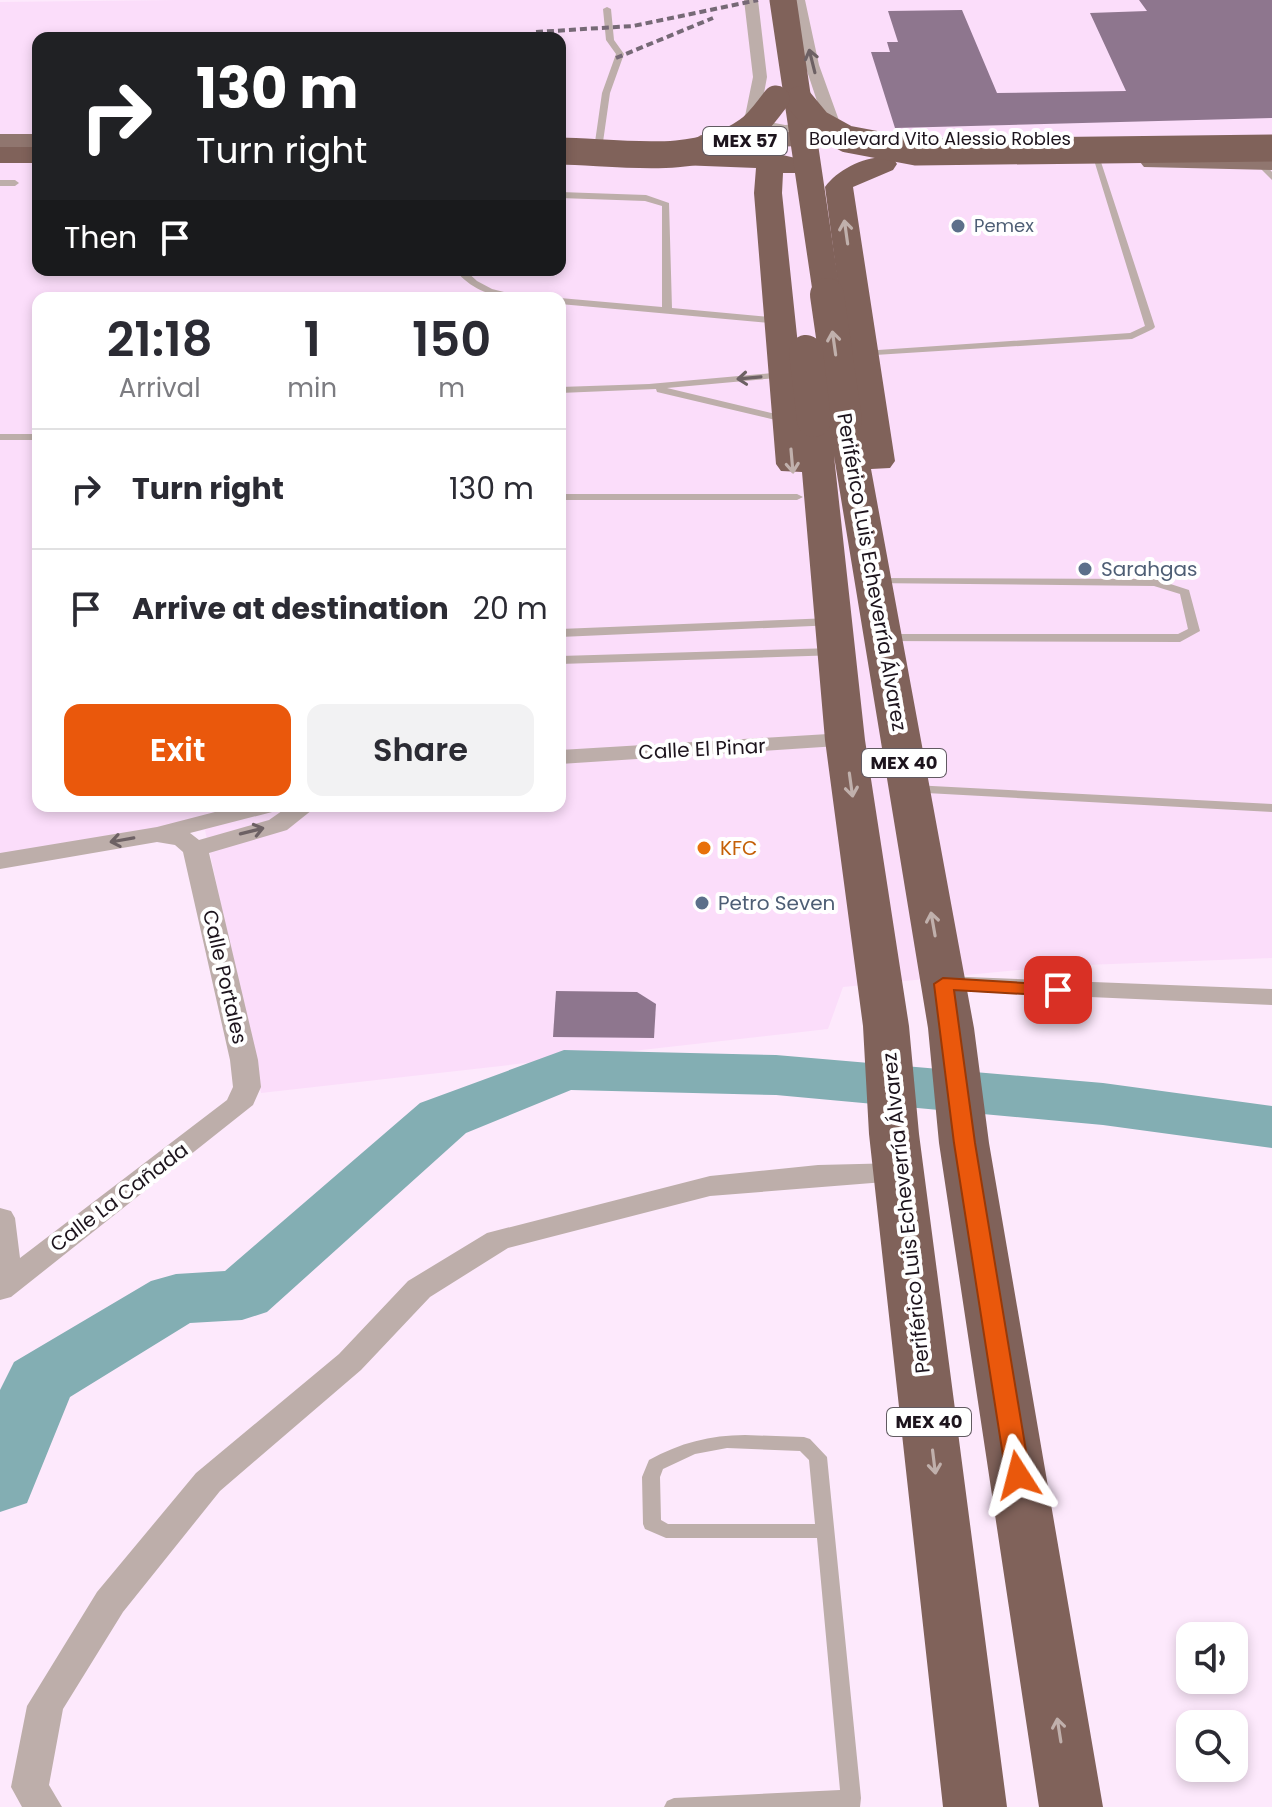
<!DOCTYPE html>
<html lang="en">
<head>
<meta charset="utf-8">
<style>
	:root { --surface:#fff; --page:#f2f2f3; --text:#2b2b33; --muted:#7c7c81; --line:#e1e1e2; --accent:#ea580c }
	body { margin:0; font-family:Poppins,sans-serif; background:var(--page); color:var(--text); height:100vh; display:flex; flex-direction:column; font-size:30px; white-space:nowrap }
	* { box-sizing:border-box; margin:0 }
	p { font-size:26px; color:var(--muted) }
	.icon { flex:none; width:44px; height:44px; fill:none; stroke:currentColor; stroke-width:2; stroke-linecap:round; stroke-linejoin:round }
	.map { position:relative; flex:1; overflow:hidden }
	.drawer { position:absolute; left:32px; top:292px; width:534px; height:520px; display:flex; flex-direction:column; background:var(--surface); border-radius:16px; box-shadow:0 4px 12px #0003 }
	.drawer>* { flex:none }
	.hud { position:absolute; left:32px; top:32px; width:534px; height:244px; border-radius:16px; box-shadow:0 4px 12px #0003; background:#202124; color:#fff; overflow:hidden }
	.tools { position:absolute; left:1176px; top:1622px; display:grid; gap:16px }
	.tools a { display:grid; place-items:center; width:72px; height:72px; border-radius:16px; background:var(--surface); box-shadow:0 4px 12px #0003; font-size:40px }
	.pin { position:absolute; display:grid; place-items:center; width:68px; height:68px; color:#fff; margin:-34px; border-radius:16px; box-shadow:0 4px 12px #0006 }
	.me { position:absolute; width:88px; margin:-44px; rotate:351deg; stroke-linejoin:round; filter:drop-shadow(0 0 6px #0008) }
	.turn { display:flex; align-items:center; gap:28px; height:168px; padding:0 32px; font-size:36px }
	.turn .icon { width:104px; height:104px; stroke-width:2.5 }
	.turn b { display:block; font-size:56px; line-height:68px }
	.then { display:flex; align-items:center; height:76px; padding:0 32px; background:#0003; gap:16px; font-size:30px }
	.eta { display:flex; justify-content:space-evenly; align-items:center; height:136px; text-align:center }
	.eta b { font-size:48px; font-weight:600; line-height:56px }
	.action { display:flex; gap:16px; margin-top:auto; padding:16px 32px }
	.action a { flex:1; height:92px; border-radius:16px; background:var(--accent); color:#fff; font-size:32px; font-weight:600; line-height:92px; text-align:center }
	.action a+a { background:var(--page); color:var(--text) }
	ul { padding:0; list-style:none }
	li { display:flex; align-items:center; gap:24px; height:120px; padding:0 32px; border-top:2px solid var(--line) }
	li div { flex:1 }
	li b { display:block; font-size:30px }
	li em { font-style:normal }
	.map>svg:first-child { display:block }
	.built { fill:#fbddfa; fill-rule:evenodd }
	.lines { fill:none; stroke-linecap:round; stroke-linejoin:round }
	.river { fill:#83aeb3; fill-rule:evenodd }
	.building { fill:#8e768e }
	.lane { fill:#bdaeaa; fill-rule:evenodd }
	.street { fill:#bdaeaa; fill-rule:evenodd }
	.primary { fill:#90766f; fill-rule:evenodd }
	.highway { fill:#80625a; fill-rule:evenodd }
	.rail { stroke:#766976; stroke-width:4; stroke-dasharray:7 4; stroke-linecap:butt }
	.highway-bridge-far1 { stroke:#80625a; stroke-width:27 }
	.highway-bridge { stroke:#80625a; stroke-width:34 }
	.oneway { stroke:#6d6164 }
	.oneway2 { stroke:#c0b0ac }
	.route { fill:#ea580c; stroke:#983908; stroke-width:2 }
	.service-dot { fill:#5c6f8a; stroke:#fff; stroke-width:3 }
	.food-dot { fill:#e8710a; stroke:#fff; stroke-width:3 }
	.labels { text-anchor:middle; stroke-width:8; stroke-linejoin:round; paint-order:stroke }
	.far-street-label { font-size:18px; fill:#1d141d; stroke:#fff }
	.shield { fill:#fff; stroke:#615a61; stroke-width:2 }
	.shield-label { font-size:18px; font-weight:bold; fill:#1d141d }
	.far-service-label { font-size:18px; fill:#4e5e75; stroke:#fff; text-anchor:start }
	.service-label { font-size:20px; fill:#4e5e75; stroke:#fff; text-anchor:start }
	.street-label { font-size:20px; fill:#1d141d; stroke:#fff }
	.food-label { font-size:20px; fill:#c56008; stroke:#fff; text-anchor:start }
</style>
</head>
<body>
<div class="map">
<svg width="1272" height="1807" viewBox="0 0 1272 1807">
	<rect width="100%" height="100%" fill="#fde9fc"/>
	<path class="built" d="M177,0H1272V958L1059,966L843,987L828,1029L261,1093L205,830L0,864V2ZM38,38H560V270H38ZM38,298H560V806H38Z"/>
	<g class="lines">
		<polygon class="river" points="564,1050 776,1055 1103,1083 1272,1106 1272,1148 1103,1125 776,1095 571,1090 466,1133 267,1312 242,1320 190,1323 70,1397 27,1503 0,1512 0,1390 14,1362 151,1281 176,1274 225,1271 420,1103"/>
	</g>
	<g class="building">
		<polygon points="1139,0 1272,0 1272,118 895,128 871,52 890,52 887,42 898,42 888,11 962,10 997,93 1126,91 1090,13 1147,11"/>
		<polygon points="556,991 637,992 656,1004 654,1038 553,1037"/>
	</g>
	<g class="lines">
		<g class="lane">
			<polygon points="607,7 611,9 614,40 624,54 610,93 603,142 599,145 595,142 602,93 616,54 606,40 603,9"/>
			<polygon points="1094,160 1101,162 1155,327 1153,329 1132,339 859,356 859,352 863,351 1130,333 1145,326"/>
			<polygon points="1256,160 1262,160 1272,172 1272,180 1256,164"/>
			<polygon points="0,180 15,180 19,183 15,186 0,186"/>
			<polygon points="560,192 646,195 669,203 672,308 780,318 785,321 780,324 560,304 560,298 662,307 662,206 645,201 560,198"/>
			<path d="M455,270H465L477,281L492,289L529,298C499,298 475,294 455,270Z"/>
			<polygon points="784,372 789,375 788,377 667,388 792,418 792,422 788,423 657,392 656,389 560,393 560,387 649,384"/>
			<rect x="0" y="434" width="38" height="6"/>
			<polygon points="560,494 797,494 803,497 797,500 560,500"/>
			<polygon points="873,578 1155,579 1189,590 1200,631 1180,642 883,641 877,637 879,634 1178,634 1188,629 1180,594 1154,586 869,583 867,581"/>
			<polygon points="831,618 837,622 835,625 560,637 560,629"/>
			<polygon points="835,648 839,649 841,652 839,655 560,664 560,656"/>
			<polygon points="913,785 1272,804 1272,812 908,792 906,789 908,786"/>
			<path d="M745,1435L804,1437L810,1439L827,1457L861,1798L860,1807H664L667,1801L674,1798L840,1790L817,1538H666L645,1529L643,1524L642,1477L649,1460C680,1443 710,1435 745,1435ZM727,1448L800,1451L809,1460L815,1524H668L661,1520L660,1477L663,1469L695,1454Z"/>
		</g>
		<g class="street">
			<polygon points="744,0 758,0 767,77 759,120 785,125 824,122 805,65 791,0 805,0 819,65 841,126 839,141 827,141 825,130 785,135 754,128 740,135 732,130 744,121 753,77"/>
			<polygon points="845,733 857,740 853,745 560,764 560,750"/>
			<polygon points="238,806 279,806 276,811 190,833 199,840 269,820 289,806 317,806 287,830 209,853 258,1060 261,1087 253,1105 11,1297 0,1300 0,1208 11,1211 15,1218 20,1258 227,1100 233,1087 230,1060 183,852 175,845 157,842 0,869 0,853 157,827"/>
			<polygon points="943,976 1272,989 1272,1005 933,990 929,984 933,978"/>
			<polygon points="900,1163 910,1166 915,1173 910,1180 710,1196 508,1248 430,1297 361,1370 220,1491 123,1612 63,1709 49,1785 62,1807 22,1807 11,1787 27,1706 97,1592 196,1473 339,1354 408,1281 487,1233 710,1176 818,1165"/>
		</g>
		<g class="primary">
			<polygon points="847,130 860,138 856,143 701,151 688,143 701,135"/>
			<rect x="0" y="134" width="38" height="16"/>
			<polygon points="1153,154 1272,154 1272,170 1144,167 1140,162 1144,157"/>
		</g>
		<g class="highway">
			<rect x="0" y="147" width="38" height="16"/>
			<path d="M664,150L770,152L808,161L812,167L808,173H783L782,193L805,412L826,413L830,419L833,413H855L825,187C838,169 870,153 893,158L897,164L893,170L853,187L895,461L890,468L871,469L974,1028L989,1143L1103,1807H1039L939,1143L928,1028L834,456L865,740L909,1026L919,1134L1007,1807H943L869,1134L863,1026L825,740L802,472L781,471L776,464L754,193L756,168L654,164L651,158L654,152Z"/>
		</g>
		<g class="rail">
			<polyline points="536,32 633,26 758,0"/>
			<polyline points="616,58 713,18"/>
		</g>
		<g class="highway-bridge-far1">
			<polyline points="783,0 827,297"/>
			<polyline points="799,100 818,123 847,139 916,152 1272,148"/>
			<path d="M560,151C618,152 697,167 747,131C759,123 767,110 776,99"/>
		</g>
		<g class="highway-bridge">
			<polyline points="827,295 845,420"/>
			<polyline points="806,352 814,420"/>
		</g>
	</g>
	<defs><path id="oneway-shaft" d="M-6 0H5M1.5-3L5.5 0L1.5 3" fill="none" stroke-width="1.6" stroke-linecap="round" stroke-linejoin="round" transform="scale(2)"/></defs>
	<g class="oneway">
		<use href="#oneway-shaft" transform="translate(812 61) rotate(-104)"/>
		<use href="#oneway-shaft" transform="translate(749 378) rotate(175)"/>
		<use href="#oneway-shaft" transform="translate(252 831) rotate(-14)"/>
		<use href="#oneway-shaft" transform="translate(122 840) rotate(170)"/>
	</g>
	<g class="oneway2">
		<use href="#oneway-shaft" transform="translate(846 232) rotate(-98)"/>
		<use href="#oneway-shaft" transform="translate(834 343) rotate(-98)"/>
		<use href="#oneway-shaft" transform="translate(792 461) rotate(85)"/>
		<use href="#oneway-shaft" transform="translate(851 785) rotate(82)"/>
		<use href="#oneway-shaft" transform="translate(933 924) rotate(-100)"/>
		<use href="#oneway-shaft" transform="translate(934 1462) rotate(83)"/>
		<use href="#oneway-shaft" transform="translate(1059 1730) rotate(-99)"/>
	</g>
	<polygon class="route" points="943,978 1058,985 1067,990 1058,996 954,990 975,1143 1030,1475 1026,1481 1010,1481 1006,1475 954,1143 934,984"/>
	<g class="service-dot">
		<circle cx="958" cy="226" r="8"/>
		<circle cx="1085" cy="569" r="8"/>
		<circle cx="702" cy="903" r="8"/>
	</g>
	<circle class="food-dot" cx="704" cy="848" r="8"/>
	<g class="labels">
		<g class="far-street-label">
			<text x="940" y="145">Boulevard Vito Alessio Robles</text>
		</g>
		<g class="shield">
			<rect x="703" y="127" width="84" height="28" rx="6"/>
			<rect x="862" y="749" width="84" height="28" rx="6"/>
			<rect x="887" y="1408" width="84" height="28" rx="6"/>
		</g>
		<g class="shield-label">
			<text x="745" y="147">MEX 57</text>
			<text x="904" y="769">MEX 40</text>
			<text x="929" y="1428">MEX 40</text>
		</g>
		<g class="far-service-label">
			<text x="974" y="232">Pemex</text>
		</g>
		<g class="service-label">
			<text x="1101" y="576">Sarahgas</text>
			<text x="718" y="910">Petro Seven</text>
		</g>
		<g class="street-label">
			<text transform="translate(872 572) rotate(80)" y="7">Periférico Luis Echeverría Álvarez</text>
			<text transform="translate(702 749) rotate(-3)" y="7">Calle El Pinar</text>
			<text transform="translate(225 977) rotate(77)" y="7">Calle Portales</text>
			<text transform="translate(119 1197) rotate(-37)" y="7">Calle La Cañada</text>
			<text transform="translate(906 1213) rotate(-96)" y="7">Periférico Luis Echeverría Álvarez</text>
		</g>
		<g class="food-label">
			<text x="720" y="855">KFC</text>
		</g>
	</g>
</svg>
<div class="tools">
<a><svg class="icon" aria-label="sound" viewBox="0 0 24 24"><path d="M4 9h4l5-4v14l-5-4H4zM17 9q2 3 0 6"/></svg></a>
<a><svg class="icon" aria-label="search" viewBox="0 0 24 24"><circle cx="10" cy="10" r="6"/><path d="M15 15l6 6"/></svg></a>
</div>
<div class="pin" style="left:1058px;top:990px;background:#d93025"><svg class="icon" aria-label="arrive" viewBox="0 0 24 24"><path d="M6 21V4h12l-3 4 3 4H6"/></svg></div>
<svg class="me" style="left:1018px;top:1475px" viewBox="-20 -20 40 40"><path d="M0-17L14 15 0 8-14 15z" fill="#ea580c" stroke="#fff" stroke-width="4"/></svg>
<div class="hud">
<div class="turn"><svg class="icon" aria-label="right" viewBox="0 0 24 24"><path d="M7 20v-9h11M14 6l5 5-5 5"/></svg><div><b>130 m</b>Turn right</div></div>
<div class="then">Then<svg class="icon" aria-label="arrive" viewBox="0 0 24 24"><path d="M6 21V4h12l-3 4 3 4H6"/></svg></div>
</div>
<section class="drawer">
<div class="eta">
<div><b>21:18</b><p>Arrival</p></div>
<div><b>1</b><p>min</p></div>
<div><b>150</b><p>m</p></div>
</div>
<ul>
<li><svg class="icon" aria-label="right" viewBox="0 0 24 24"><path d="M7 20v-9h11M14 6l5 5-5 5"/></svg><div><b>Turn right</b></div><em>130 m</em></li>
<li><svg class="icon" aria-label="arrive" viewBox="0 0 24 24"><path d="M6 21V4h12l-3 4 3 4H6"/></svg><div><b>Arrive at destination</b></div><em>20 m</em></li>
</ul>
<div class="action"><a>Exit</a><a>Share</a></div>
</section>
</div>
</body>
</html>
